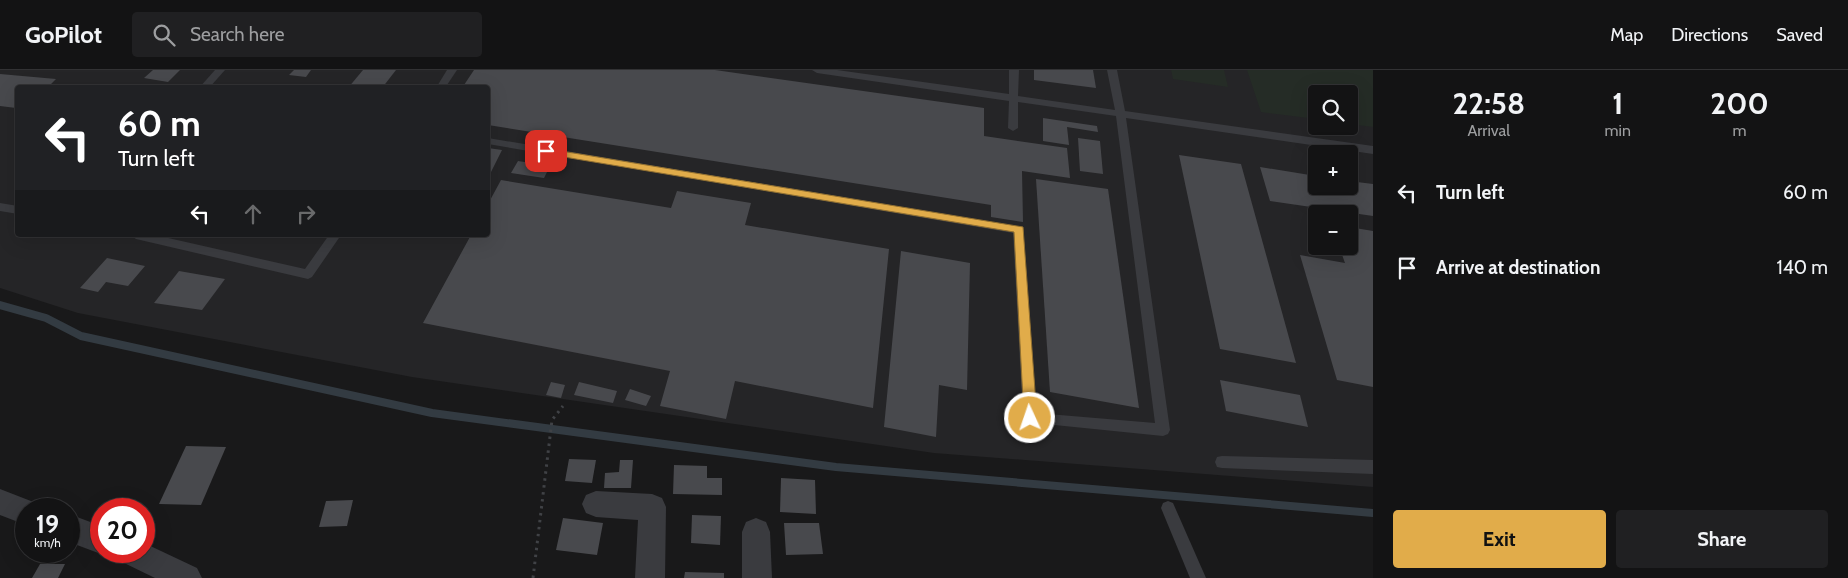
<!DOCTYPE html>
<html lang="en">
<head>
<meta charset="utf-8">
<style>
	:root { --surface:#131314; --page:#202022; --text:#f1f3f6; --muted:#9d9ea0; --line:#323234; --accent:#e1ac4a }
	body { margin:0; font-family:Cabin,sans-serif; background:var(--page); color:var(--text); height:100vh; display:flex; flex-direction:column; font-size:19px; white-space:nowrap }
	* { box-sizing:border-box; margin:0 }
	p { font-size:16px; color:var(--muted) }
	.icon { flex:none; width:28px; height:28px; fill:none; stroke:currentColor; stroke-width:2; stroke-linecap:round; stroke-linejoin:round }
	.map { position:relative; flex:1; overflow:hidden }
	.details { display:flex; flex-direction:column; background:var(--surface); width:475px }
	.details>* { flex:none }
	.banner { position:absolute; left:15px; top:15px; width:475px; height:152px; border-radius:5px; box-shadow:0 5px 20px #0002,0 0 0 1px var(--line); background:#202124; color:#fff; overflow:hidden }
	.fabs { position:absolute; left:1308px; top:15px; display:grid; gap:10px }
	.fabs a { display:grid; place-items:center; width:50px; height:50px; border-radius:5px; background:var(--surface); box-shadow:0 5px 20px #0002,0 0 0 1px var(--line); font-size:25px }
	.speed { position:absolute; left:15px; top:428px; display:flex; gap:10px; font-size:25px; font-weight:700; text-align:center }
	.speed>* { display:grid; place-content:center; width:65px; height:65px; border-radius:50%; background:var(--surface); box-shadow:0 5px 20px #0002,0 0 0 1px var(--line); line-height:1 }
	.speed small { font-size:12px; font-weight:400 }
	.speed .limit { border:8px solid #d22; background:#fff; color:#111 }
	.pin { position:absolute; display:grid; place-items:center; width:42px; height:42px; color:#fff; margin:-21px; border-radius:10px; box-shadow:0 2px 8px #0006 }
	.me { position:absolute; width:55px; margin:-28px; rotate:357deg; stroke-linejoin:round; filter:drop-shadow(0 0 4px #0008) }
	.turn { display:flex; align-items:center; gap:18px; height:105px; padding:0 20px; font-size:22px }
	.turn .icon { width:65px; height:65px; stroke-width:2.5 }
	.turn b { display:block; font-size:35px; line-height:42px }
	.lanes { display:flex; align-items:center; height:48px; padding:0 20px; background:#0003; justify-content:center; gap:25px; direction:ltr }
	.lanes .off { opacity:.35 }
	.eta { display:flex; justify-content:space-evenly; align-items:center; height:85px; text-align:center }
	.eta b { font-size:30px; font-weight:700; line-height:35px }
	.cta { display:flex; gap:10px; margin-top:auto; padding:10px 20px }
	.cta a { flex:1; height:58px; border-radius:5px; background:var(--accent); color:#111; font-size:20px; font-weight:700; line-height:58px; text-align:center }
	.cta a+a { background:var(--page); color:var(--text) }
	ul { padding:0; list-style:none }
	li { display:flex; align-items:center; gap:15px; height:75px; padding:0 20px }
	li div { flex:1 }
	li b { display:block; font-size:19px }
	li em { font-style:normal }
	header { display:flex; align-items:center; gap:30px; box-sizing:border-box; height:70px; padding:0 25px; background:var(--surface); border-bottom:1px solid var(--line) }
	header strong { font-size:24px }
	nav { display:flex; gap:28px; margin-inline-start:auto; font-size:18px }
	.search { width:350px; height:45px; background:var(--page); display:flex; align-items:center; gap:12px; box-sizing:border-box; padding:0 18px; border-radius:5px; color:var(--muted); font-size:19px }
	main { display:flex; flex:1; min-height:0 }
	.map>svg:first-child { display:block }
	.built { fill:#252527; fill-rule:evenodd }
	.green { fill:#252c26 }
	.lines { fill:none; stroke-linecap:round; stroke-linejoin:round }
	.stream { stroke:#333b42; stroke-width:8 }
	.building { fill:#48494d }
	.path { stroke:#404246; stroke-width:3; stroke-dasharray:2.5 4.5; stroke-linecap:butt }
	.service { fill:#3a3b3f; fill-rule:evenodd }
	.minor { fill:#3a3b3f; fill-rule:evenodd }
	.route { fill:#e1ac4a; stroke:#927030 }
</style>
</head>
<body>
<header>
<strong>GoPilot</strong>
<div class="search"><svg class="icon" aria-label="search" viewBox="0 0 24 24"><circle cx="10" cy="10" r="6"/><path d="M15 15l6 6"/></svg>Search here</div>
<nav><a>Map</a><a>Directions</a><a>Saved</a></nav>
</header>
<main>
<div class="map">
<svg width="1373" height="508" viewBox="0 0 1373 508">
	<rect width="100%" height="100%" fill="#19191a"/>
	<path class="built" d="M0,0H1373V417L934,383L412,307L78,243L0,218ZM18,18H488V165H18ZM1316,24H1349V56H1316ZM1316,84H1349V116H1316ZM1316,144H1349V176H1316Z"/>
	<g class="green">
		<polygon points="1171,0 1224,0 1228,17 1173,9"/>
		<polygon points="1247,0 1373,0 1373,57 1349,54 1349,24 1316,24 1316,49 1261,42"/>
	</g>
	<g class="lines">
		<polyline class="stream" points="0,235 46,248 81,266 432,343 836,397 1373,443"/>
	</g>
	<g class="building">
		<polygon points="153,0 180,0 168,12 144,8"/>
		<polygon points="294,0 311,0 306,7 289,5"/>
		<polygon points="363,0 396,0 382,18 348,18"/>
		<polygon points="474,0 715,0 984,38 984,66 1067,78 1070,108 1022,101 1023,152 991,147 991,135 488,55 488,18 462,18"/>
		<polygon points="1034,0 1093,0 1096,18 1034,10"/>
		<polygon points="0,4 56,9 47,18 18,18 16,38 0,36"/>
		<polygon points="1043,48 1097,56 1098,62 1067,57 1069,75 1043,71"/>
		<polygon points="1078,68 1100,71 1103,104 1080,101"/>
		<polygon points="488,78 502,80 488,108"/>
		<polygon points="1179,85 1241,94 1296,293 1220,279"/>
		<polygon points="518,91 550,96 544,108 511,103"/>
		<polygon points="1260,97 1316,106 1316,116 1349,116 1349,111 1373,114 1373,146 1270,131"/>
		<polygon points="1036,109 1108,119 1139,338 1050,322"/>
		<polygon points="501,110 671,138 677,121 751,133 745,155 889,179 873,338 735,311 726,349 660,336 670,301 423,253 471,165 488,165 488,134"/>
		<polygon points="1349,157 1373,161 1373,317 1337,310 1300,185 1345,193 1339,176 1349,176"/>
		<polygon points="901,181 970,193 967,320 939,315 936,367 884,357"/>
		<polygon points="107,188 145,196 128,216 106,212 98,222 80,218"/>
		<polygon points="179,201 225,209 202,240 154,233"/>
		<polygon points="1220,310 1300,325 1308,357 1226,341"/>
		<polygon points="551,312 565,315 561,328 546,325"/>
		<polygon points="579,312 617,321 613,333 574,325"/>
		<polygon points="630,319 651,326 646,336 625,330"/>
		<polygon points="186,376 226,377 201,435 159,434"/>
		<polygon points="569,389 596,390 592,413 565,411"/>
		<polygon points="620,390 633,390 631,418 604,418 605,403 619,402"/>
		<polygon points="674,395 707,396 707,408 722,408 722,425 673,424"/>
		<polygon points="781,408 815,410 816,444 780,442"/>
		<polygon points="353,430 347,456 319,457 326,431"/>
		<polygon points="692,445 721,446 720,475 691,473"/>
		<polygon points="563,448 603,453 597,485 556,480"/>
		<polygon points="784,453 819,453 823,484 786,485"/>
		<polygon points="40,494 65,494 58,508 32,508"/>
		<polygon points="685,502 724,503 724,508 684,508"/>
	</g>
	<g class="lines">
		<polyline class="path" points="533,508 552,350 563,336"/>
		<g class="service">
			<polygon points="215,0 225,0 209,18 199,18"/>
			<polygon points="447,0 457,0 445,18 436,18"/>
			<polygon points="812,0 837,0 1009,24 1009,0 1019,0 1018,26 1115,40 1107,0 1117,0 1125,41 1373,76 1373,84 1126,48 1170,360 1168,364 1163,366 1025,352 1023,348 1013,163 488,74 488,68 1023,157 1036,343 1155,353 1116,46 1018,32 1018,58 1013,61 1008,58 1009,31 817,3"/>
			<polygon points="0,133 18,136 18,144 0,141"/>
			<polygon points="130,165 155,165 305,199 329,165 341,165 312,207 308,209 136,169"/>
			<polygon points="1222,386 1373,390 1373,404 1222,398 1217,397 1215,392 1217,387"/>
			<polygon points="1168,431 1173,433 1206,508 1190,508 1161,438 1163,433"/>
		</g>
		<g class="minor">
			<polygon points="0,419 36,433 39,439 26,439 26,455 0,445"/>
			<polygon points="596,421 652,424 662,428 666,437 665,508 635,508 638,450 596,447 586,443 582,434 586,425"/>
			<polygon points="69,444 101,456 101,481 108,481 101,484 69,472"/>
			<polygon points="756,448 766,452 770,462 772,508 742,508 742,462 746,452"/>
			<polygon points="144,473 197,498 202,508 155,508 120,491 116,481 144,481"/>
		</g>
	</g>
	<polygon class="route" points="543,78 1023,157 1037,348 1035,352 1030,353 1026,352 1024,348 1014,162 546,84 543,83"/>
</svg>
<div class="fabs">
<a><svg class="icon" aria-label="search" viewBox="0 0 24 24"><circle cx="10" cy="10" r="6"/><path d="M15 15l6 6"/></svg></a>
<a>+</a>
<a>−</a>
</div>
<div class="speed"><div>19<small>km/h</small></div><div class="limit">20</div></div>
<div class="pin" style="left:546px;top:81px;background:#d93025"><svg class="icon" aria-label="arrive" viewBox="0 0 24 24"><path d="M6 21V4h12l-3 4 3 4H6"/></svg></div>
<svg class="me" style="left:1030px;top:348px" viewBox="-20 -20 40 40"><circle r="17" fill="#e1ac4a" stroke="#fff" stroke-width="3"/><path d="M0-11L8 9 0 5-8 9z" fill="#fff"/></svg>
<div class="banner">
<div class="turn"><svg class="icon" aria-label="left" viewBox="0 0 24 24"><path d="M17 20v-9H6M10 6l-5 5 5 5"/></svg><div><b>60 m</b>Turn left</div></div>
<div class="lanes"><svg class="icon" aria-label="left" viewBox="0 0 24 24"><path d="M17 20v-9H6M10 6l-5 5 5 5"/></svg><svg class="icon off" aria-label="ahead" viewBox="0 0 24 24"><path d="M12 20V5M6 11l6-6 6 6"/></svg><svg class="icon off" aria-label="right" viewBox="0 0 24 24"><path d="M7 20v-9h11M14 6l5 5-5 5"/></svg></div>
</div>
</div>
<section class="details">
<div class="eta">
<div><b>22:58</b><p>Arrival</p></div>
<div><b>1</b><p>min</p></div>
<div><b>200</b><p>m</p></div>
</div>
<ul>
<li><svg class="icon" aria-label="left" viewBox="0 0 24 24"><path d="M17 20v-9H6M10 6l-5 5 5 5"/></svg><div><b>Turn left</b></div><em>60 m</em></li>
<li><svg class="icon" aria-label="arrive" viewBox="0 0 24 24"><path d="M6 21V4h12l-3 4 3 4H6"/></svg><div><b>Arrive at destination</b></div><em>140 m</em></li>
</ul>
<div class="cta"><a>Exit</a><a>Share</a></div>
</section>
</main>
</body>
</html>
